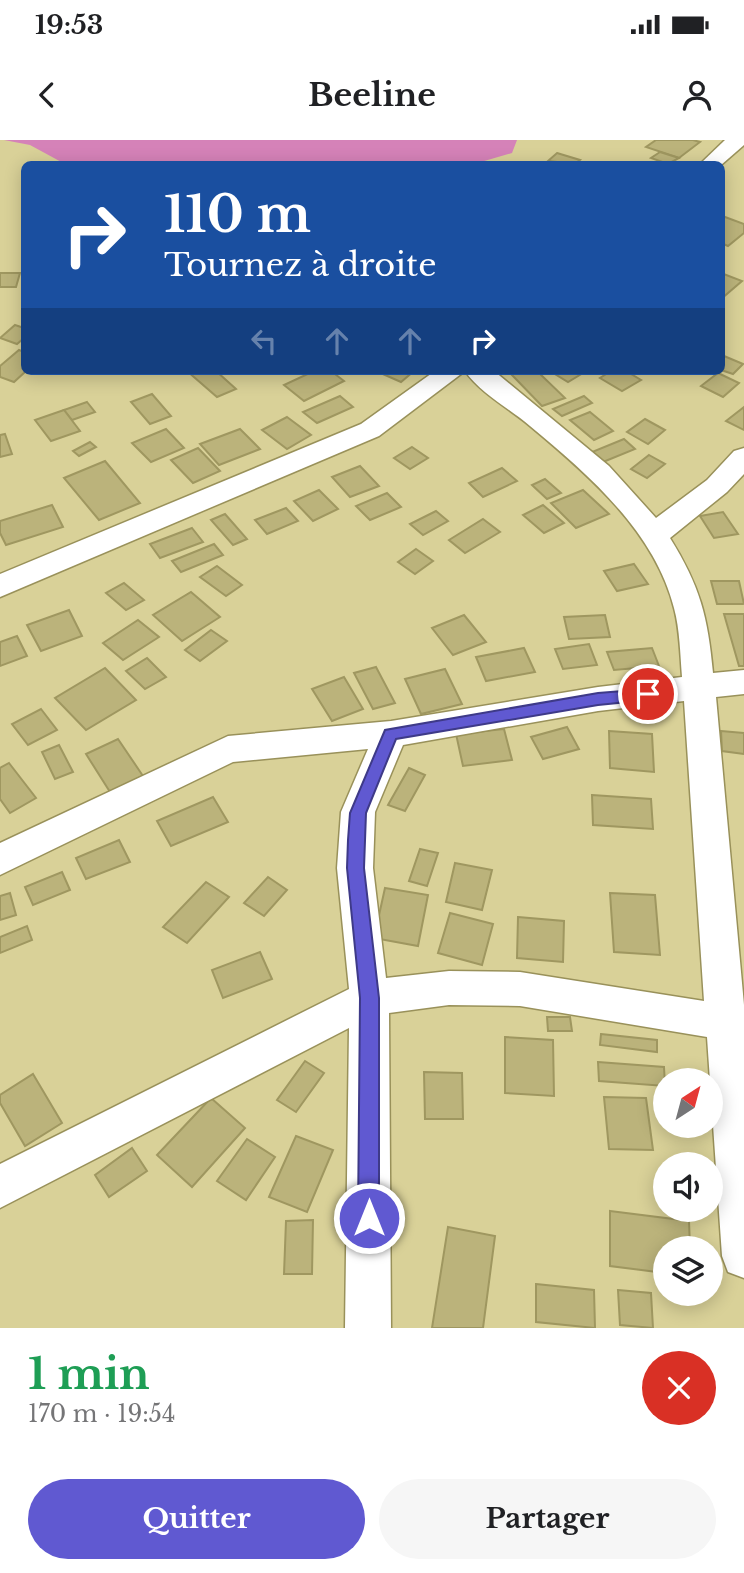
<!DOCTYPE html>
<html lang="fr">
<head>
<meta charset="utf-8">
<style>
	:root { --surface:#fff; --page:#f6f6f6; --text:#202124; --muted:#757577; --accent:#6059d1 }
	body { margin:0; font-family:"Libre Baskerville",serif; background:var(--page); color:var(--text); height:100vh; display:flex; flex-direction:column; font-size:26px; white-space:nowrap }
	* { box-sizing:border-box; margin:0 }
	p { font-size:23px; color:var(--muted) }
	.icon { flex:none; width:38px; height:38px; fill:none; stroke:currentColor; stroke-width:2; stroke-linecap:round; stroke-linejoin:round }
	.map { position:relative; height:1188px; overflow:hidden }
	.side { display:flex; flex-direction:column; background:var(--surface); flex:1 }
	.side>* { flex:none }
	.banner { position:absolute; left:21px; top:21px; width:704px; height:214px; border-radius:10px; box-shadow:0 4px 18px #0003; background:#1a4fa0; color:#fff; overflow:hidden }
	.needle { width:46px; rotate:36deg }
	.buttons { position:absolute; left:653px; top:928px; display:grid; gap:14px }
	.buttons a { display:grid; place-items:center; width:70px; height:70px; border-radius:50%; background:var(--surface); box-shadow:0 4px 18px #0003; font-size:35px }
	.pin { position:absolute; display:grid; place-items:center; width:60px; height:60px; color:#fff; margin:-30px; border:4px solid #fff; border-radius:50%; box-shadow:0 2px 7px #0007 }
	.me { position:absolute; width:77px; margin:-38px; rotate:0deg; stroke-linejoin:round; filter:drop-shadow(0 0 5px #0008) }
	.turn { display:flex; align-items:center; gap:24px; height:147px; padding:0 28px; font-size:32px }
	.turn .icon { width:91px; height:91px; stroke-width:2.5 }
	.turn b { display:block; font-size:49px; line-height:60px }
	.lanes { display:flex; align-items:center; height:66px; padding:0 28px; background:#0003; justify-content:center; gap:35px; direction:ltr }
	.lanes .off { opacity:.35 }
	.round { display:grid; place-items:center; flex:none; width:74px; height:74px; border-radius:37px; background:var(--page) }
	.headline { display:flex; align-items:center; justify-content:space-between; height:119px; padding:0 28px }
	h1 { font-size:42px; font-weight:700; line-height:52px; color:#1e9e55 }
	.action { display:flex; gap:14px; margin-top:auto; padding:14px 28px }
	.action a { flex:1; height:80px; border-radius:42px; background:var(--accent); color:#fff; font-size:28px; font-weight:700; line-height:80px; text-align:center }
	.action a+a { background:var(--page); color:var(--text) }
	.status { display:flex; justify-content:space-between; align-items:center; height:49px; padding:0 35px; background:var(--surface); direction:ltr }
	.status svg { height:19px; fill:currentColor }
	header { display:flex; justify-content:space-between; align-items:center; height:91px; padding:0 28px; background:var(--surface); font-size:32px; font-weight:700 }
	.map>svg:first-child { display:block }
	.green { fill:#d582b8 }
	.building { fill:#bbb37b; stroke:#9f9760; stroke-width:2 }
	.lines { fill:none; stroke-linecap:round; stroke-linejoin:round }
	.minor-casing { stroke:#99915a; stroke-width:3 }
	.minor { fill:#fff; fill-rule:evenodd }
	.route { fill:#6059d1; stroke:#3e3a88; stroke-width:2 }
</style>
</head>
<body>
<div class="status"><b>19:53</b><svg viewBox="0 0 49 12"><path d="M0 12V9h3v3zM5 12V6h3v6zM10 12V3h3v9zM15 12V0h3v12zM26 1h20v11H26zM47 4h2v5h-2z"/></svg></div>
<header><svg class="icon" aria-label="back" viewBox="0 0 24 24"><path d="M15 5l-7 7 7 7"/></svg>Beeline<svg class="icon" aria-label="person" viewBox="0 0 24 24"><circle cx="12" cy="8" r="4"/><path d="M4 21q1-7 8-7t8 7"/></svg></header>
<div class="map">
<svg width="744" height="1188" viewBox="0 0 744 1188">
	<rect width="100%" height="100%" fill="#d9d198"/>
	<polygon class="green" points="4,0 517,0 512,13 474,24 65,24 30,5"/>
	<g class="building">
		<polygon points="656,0 693,0 700,2 679,18 646,7"/>
		<polygon points="660,12 679,18 668,24 651,18"/>
		<polygon points="557,13 580,20 575,24 548,21"/>
		<polygon points="725,77 744,84 744,93 728,106 721,103 721,80"/>
		<polygon points="0,133 20,133 16,147 0,147"/>
		<polygon points="721,133 742,141 721,159"/>
		<polygon points="15,185 24,188 24,198 17,204 0,198"/>
		<polygon points="19,210 24,212 26,231 14,242 0,237 0,226"/>
		<polygon points="724,216 743,224 733,234 721,230 721,219"/>
		<polygon points="187,231 216,231 236,249 217,257"/>
		<polygon points="314,231 331,231 344,241 304,261 284,245"/>
		<polygon points="376,231 414,231 401,242"/>
		<polygon points="522,231 537,231 565,258 542,266 511,234"/>
		<polygon points="550,231 580,231 583,233 568,242"/>
		<polygon points="611,231 626,231 641,240 622,251 600,238"/>
		<polygon points="718,233 739,243 723,257 701,246"/>
		<polygon points="152,254 171,276 150,284 131,262"/>
		<polygon points="340,256 353,267 317,283 303,272"/>
		<polygon points="584,256 592,263 562,276 553,269"/>
		<polygon points="87,262 95,272 72,280 64,270"/>
		<polygon points="744,267 744,290 726,281"/>
		<polygon points="64,270 80,291 51,301 35,280"/>
		<polygon points="590,272 613,291 594,300 570,280"/>
		<polygon points="287,277 311,295 287,309 262,290"/>
		<polygon points="645,279 665,290 648,304 627,292"/>
		<polygon points="166,289 184,308 151,322 132,303"/>
		<polygon points="240,289 260,309 219,325 200,304"/>
		<polygon points="5,294 12,314 0,317 0,295"/>
		<polygon points="624,299 635,309 603,322 592,312"/>
		<polygon points="90,302 96,307 79,316 73,311"/>
		<polygon points="412,307 428,318 410,329 394,318"/>
		<polygon points="198,308 220,331 193,343 171,320"/>
		<polygon points="649,315 665,324 647,338 631,329"/>
		<polygon points="105,321 140,363 99,380 64,338"/>
		<polygon points="360,326 379,346 350,357 332,337"/>
		<polygon points="502,328 517,341 483,357 469,343"/>
		<polygon points="545,339 561,353 547,359 532,345"/>
		<polygon points="319,350 338,369 313,381 294,361"/>
		<polygon points="583,350 609,374 576,388 551,363"/>
		<polygon points="387,353 401,367 370,380 356,366"/>
		<polygon points="52,365 63,387 6,405 0,393 0,381"/>
		<polygon points="543,365 564,383 544,393 523,375"/>
		<polygon points="286,368 298,381 267,394 255,380"/>
		<polygon points="436,371 448,381 423,395 410,384"/>
		<polygon points="723,372 738,394 714,398 700,376"/>
		<polygon points="225,374 247,399 233,405 211,380"/>
		<polygon points="483,379 500,392 465,413 449,400"/>
		<polygon points="192,388 203,402 160,418 150,404"/>
		<polygon points="214,404 223,415 181,432 172,421"/>
		<polygon points="416,409 433,421 415,434 398,422"/>
		<polygon points="634,424 648,444 617,451 604,431"/>
		<polygon points="217,426 242,445 226,456 200,437"/>
		<polygon points="711,441 739,441 744,464 717,464"/>
		<polygon points="124,443 144,460 126,470 106,453"/>
		<polygon points="191,452 220,477 182,501 153,475"/>
		<polygon points="69,470 82,496 41,511 27,485"/>
		<polygon points="724,474 744,474 744,526 739,526"/>
		<polygon points="464,475 486,502 453,515 432,488"/>
		<polygon points="605,475 610,497 569,499 564,477"/>
		<polygon points="138,480 159,497 123,520 103,503"/>
		<polygon points="211,490 227,501 200,521 185,510"/>
		<polygon points="17,496 27,516 0,526 0,502"/>
		<polygon points="589,504 597,525 563,529 555,509"/>
		<polygon points="524,508 535,532 486,541 476,517"/>
		<polygon points="652,508 659,526 614,530 607,512"/>
		<polygon points="147,518 166,537 145,549 126,531"/>
		<polygon points="376,527 395,563 373,569 354,533"/>
		<polygon points="105,528 136,560 86,590 55,558"/>
		<polygon points="445,529 462,564 421,574 405,539"/>
		<polygon points="344,537 363,569 332,581 312,549"/>
		<polygon points="41,569 57,590 28,605 12,584"/>
		<polygon points="567,587 579,609 543,619 531,597"/>
		<polygon points="504,589 512,620 463,626 456,594"/>
		<polygon points="609,591 652,594 654,632 610,628"/>
		<polygon points="721,591 744,593 744,614 722,611"/>
		<polygon points="118,599 143,636 110,652 86,614"/>
		<polygon points="59,605 73,632 55,639 42,612"/>
		<polygon points="9,623 36,658 10,673 0,659 0,628"/>
		<polygon points="409,628 425,635 405,671 388,665"/>
		<polygon points="592,655 651,659 653,689 593,685"/>
		<polygon points="213,657 228,682 171,706 157,681"/>
		<polygon points="119,700 130,722 86,739 76,718"/>
		<polygon points="420,709 438,713 427,746 409,741"/>
		<polygon points="455,723 492,730 482,770 446,762"/>
		<polygon points="62,732 70,750 33,765 25,747"/>
		<polygon points="268,737 287,750 264,776 244,763"/>
		<polygon points="206,742 229,757 187,803 163,787"/>
		<polygon points="385,748 428,755 418,806 374,798"/>
		<polygon points="10,753 16,775 0,780 0,756"/>
		<polygon points="610,753 655,755 660,815 614,812"/>
		<polygon points="450,773 493,784 482,825 438,813"/>
		<polygon points="518,777 564,781 563,822 517,818"/>
		<polygon points="27,786 32,800 0,813 0,797"/>
		<polygon points="260,812 272,839 223,858 212,830"/>
		<polygon points="547,877 570,877 572,891 548,891"/>
		<polygon points="601,894 657,900 657,912 600,905"/>
		<polygon points="505,897 553,900 554,956 505,953"/>
		<polygon points="305,921 324,933 296,972 277,960"/>
		<polygon points="598,922 664,927 665,946 599,941"/>
		<polygon points="424,932 462,933 463,979 425,979"/>
		<polygon points="33,934 62,983 25,1006 0,963 0,955"/>
		<polygon points="604,957 646,958 653,1010 609,1009"/>
		<polygon points="211,958 245,988 192,1047 157,1015"/>
		<polygon points="296,996 333,1010 307,1072 269,1057"/>
		<polygon points="247,999 275,1017 246,1060 217,1041"/>
		<polygon points="132,1008 147,1031 109,1057 95,1035"/>
		<polygon points="610,1071 689,1081 690,1108 665,1108 665,1133 610,1126"/>
		<polygon points="313,1080 312,1134 284,1134 286,1081"/>
		<polygon points="448,1087 495,1096 483,1188 432,1188"/>
		<polygon points="536,1144 594,1150 595,1188 536,1182"/>
		<polygon points="618,1150 651,1153 653,1188 620,1185"/>
	</g>
	<g class="lines">
		<g class="minor-casing">
			<g id="minor">
				<polygon points="725,0 744,0 744,5 721,25 700,24"/>
				<polygon points="435,231 465,231 379,296 0,457 0,434 361,284"/>
				<path d="M465,231H494L609,326L656,378L707,340L734,311L744,308V334L727,352L670,398C700,446 708,477 713,533L744,530V554L716,557L744,865V1138L728,1132L722,1116L707,897L520,866L449,865L389,873L391,1188H345L349,888L0,1068V1024L349,849L337,728L341,672L368,609L233,622L0,735V703L228,596L391,581L598,547L682,537C680,514 680,490 674,468C655,392 588,334 530,286C510,269 480,253 465,231ZM684,561L704,861L520,832L449,831L386,838L373,728L375,672L403,605L598,571Z"/>
			</g>
		</g>
		<use href="#minor" class="minor"/>
	</g>
	<polygon class="route" points="648,549 656,554 648,560 598,565 396,599 366,673 364,728 379,858 379,1078 376,1085 369,1088 361,1085 358,1078 360,858 347,728 348,700 350,673 385,590 598,553"/>
</svg>
<div class="buttons">
<a><svg class="needle" viewBox="-14 -14 28 28"><path d="M0-13l5 13h-10z" fill="#e53935"/><path d="M0 13l5-13h-10z" fill="#757577"/></svg></a>
<a><svg class="icon" aria-label="sound" viewBox="0 0 24 24"><path d="M4 9h4l5-4v14l-5-4H4zM17 9q2 3 0 6"/></svg></a>
<a><svg class="icon" aria-label="layers" viewBox="0 0 24 24"><path d="M12 4l9 5-9 5-9-5zM3 14l9 5 9-5"/></svg></a>
</div>
<div class="pin" style="left:648px;top:554px;background:#d93025"><svg class="icon" aria-label="arrive" viewBox="0 0 24 24"><path d="M6 21V4h12l-3 4 3 4H6"/></svg></div>
<svg class="me" style="left:369px;top:1078px" viewBox="-20 -20 40 40"><circle r="17" fill="#6059d1" stroke="#fff" stroke-width="3"/><path d="M0-11L8 9 0 5-8 9z" fill="#fff"/></svg>
<div class="banner">
<div class="turn"><svg class="icon" aria-label="right" viewBox="0 0 24 24"><path d="M7 20v-9h11M14 6l5 5-5 5"/></svg><div><b>110 m</b>Tournez à droite</div></div>
<div class="lanes"><svg class="icon off" aria-label="left" viewBox="0 0 24 24"><path d="M17 20v-9H6M10 6l-5 5 5 5"/></svg><svg class="icon off" aria-label="ahead" viewBox="0 0 24 24"><path d="M12 20V5M6 11l6-6 6 6"/></svg><svg class="icon off" aria-label="ahead" viewBox="0 0 24 24"><path d="M12 20V5M6 11l6-6 6 6"/></svg><svg class="icon" aria-label="right" viewBox="0 0 24 24"><path d="M7 20v-9h11M14 6l5 5-5 5"/></svg></div>
</div>
</div>
<section class="side">
<div class="headline"><div><h1>1 min</h1><p>170 m · 19:54</p></div><a class="round" style="background:#d93025;color:#fff"><svg class="icon" aria-label="close" viewBox="0 0 24 24"><path d="M6 6l12 12M18 6L6 18"/></svg></a></div>
<div class="action"><a>Quitter</a><a>Partager</a></div>
</section>
</body>
</html>
